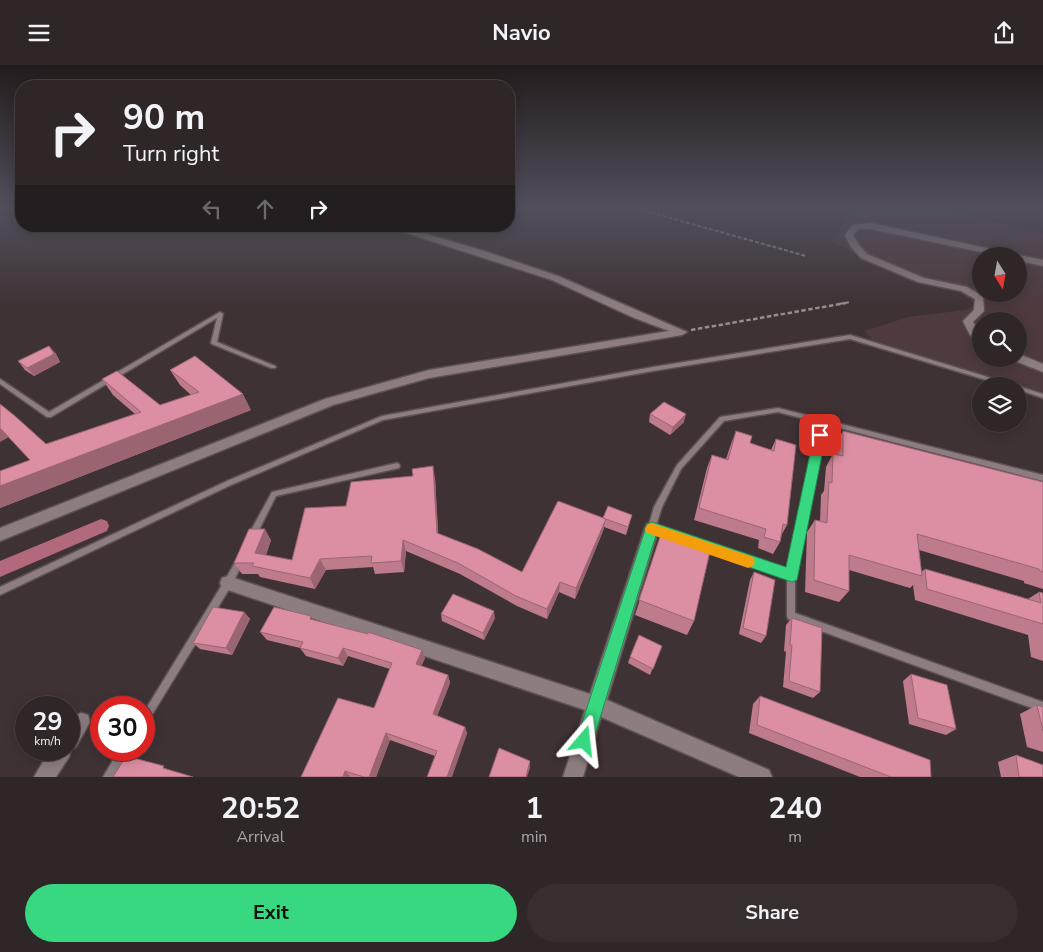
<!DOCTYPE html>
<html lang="en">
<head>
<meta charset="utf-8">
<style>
	:root { --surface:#2f2628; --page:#372e30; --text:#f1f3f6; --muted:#a7a5a8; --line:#4a4345; --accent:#37d880 }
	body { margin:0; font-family:"Nunito Sans",sans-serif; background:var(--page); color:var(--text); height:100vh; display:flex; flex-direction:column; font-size:19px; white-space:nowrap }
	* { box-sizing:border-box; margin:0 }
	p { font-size:16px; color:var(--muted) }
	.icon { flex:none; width:28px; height:28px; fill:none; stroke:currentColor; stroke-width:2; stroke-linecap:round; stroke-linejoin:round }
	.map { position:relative; height:712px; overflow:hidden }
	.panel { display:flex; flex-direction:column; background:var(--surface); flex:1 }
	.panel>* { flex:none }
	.guide { position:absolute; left:15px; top:15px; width:500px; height:152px; border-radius:20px; box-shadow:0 2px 12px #0003,0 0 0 1px var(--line); background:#2f2628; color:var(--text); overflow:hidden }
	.needle { width:32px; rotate:169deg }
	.tools { position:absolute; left:972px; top:182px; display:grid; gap:10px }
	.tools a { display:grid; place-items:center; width:55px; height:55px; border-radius:50%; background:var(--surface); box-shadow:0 2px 12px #0003,0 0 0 1px var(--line); font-size:25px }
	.speed { position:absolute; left:15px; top:631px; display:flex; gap:10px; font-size:25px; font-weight:700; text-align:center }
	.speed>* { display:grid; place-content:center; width:65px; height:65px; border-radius:50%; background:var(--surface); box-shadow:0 2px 12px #0003,0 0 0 1px var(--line); line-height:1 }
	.speed small { font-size:12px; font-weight:400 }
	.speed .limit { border:8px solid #d22; background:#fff; color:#111 }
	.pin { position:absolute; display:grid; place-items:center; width:42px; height:42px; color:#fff; margin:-21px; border-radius:10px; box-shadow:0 2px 8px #0006 }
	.me { position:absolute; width:55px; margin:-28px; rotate:17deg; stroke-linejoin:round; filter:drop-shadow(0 0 4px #0008) }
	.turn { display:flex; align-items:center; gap:18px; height:105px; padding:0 25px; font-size:22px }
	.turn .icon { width:65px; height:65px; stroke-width:2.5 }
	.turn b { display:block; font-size:35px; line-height:42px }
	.lanes { display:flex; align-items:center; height:48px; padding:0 25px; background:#0003; justify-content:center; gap:25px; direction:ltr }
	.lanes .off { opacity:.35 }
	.eta { display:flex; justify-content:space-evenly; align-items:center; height:85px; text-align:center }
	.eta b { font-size:30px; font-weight:700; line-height:35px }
	.button { display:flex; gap:10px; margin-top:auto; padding:10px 25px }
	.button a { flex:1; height:58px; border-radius:30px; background:var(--accent); color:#111; font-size:20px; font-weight:700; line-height:58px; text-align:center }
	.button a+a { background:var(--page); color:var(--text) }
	header { display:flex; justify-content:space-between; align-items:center; height:65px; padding:0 25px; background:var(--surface); font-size:22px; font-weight:700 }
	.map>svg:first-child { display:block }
	.built { fill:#4e3a3f; fill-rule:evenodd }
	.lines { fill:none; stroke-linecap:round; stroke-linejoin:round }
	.canal { fill:#b3697c; fill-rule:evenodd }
	.lane-casing { stroke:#5b5052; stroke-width:3 }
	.street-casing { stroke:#5b5052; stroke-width:3 }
	.path-far1 { stroke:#978c8e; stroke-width:2; stroke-dasharray:4 2; stroke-linecap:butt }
	.path { stroke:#978c8e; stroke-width:2.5; stroke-dasharray:4.5 2.5; stroke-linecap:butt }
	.lane { fill:#8d7d80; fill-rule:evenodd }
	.street { fill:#8d7d80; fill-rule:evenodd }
	.wall { fill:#bd7b8b }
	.shaded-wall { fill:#9a6471 }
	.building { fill:#dc8fa2; stroke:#9a6471 }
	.route { fill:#37d880; stroke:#248c53 }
	.slow { fill:#f59e0b }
</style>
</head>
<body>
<header><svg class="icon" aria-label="menu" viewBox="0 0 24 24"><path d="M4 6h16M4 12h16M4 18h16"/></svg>Navio<svg class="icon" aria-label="share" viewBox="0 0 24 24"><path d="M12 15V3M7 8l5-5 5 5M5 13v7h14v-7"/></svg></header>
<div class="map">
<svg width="1043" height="712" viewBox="0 0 1043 712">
	<rect width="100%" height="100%" fill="#3f3235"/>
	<path class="built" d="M856,141H925L1043,168V328L872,275L865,266L908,252L965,245L974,242L975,238L956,225L881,202L831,176ZM981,191H1019V229H981ZM981,256H1019V294H981Z"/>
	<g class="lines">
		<polygon class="canal" points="101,454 107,456 109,461 107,466 0,512 0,496"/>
		<g class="lane-casing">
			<g id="lane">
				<polygon points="220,247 223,249 217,277 275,301 276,302 275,303 271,303 212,279 211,278 217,253 51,352 47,352 0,319 0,314 49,347"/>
				<polygon points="850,270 1014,320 1015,321 1006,321 850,274 653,306 383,355 231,420 0,530 0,522 227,416 382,351 653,302"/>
				<polygon points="1018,321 1021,322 1043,329 1043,333 1019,325"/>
				<polygon points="778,343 1043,410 1043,416 778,347 724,356 681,404 662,442 656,461 671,467 672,469 671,471 668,472 649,465 648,463 654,442 677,400 720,352"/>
				<polygon points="818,368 820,368 846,375 848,375 849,377 848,379 846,379 823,373 795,510 795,548 1043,637 1043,647 788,554 787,551 787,512 701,483 700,481 701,479 704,478 788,505"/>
				<polygon points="397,398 399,399 400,401 399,403 276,431 256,471 253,472 250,471 249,469 272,427"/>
				<polygon points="241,491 244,492 245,494 231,521 147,658 144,660 144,647 225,515 238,492"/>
				<polygon points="119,685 130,685 114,712 103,712"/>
			</g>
		</g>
		<g class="street-casing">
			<g id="street">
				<polygon points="871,158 1014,189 1015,191 1000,191 871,164 858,164 853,170 858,179 867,189 924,213 967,222 983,231 984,246 973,257 981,268 981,276 970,270 963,256 974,245 975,234 961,226 918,217 861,193 851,182 845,170 853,160"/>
				<polygon points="385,161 399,161 484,186 558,211 687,267 682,270 429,313 333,340 0,476 0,463 325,334 429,305 669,266 632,252 552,215"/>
				<polygon points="1019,190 1043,195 1043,201 1019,196 1019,191 1016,191"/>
				<polygon points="1019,289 1043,299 1043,307 1015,296 1014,294 1019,294"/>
				<polygon points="652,457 657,459 659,463 607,635 769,705 772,712 739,712 601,652 583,712 563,712 585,645 228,525 222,523 220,518 222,513 228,511 590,629 645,463 647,459"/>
				<path d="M81,648L88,650L90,657L76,682L71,684L69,692L56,712H34L50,685H69C69,670 65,654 81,648Z"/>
			</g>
		</g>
		<g class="path-far1">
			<polyline points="628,141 806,191"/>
			<polyline points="839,239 850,237"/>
		</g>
		<polyline class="path" points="691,265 846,238"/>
		<use href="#lane" class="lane"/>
		<use href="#street" class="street"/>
	</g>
	<g class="wall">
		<polygon points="49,281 56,289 60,297 34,311 25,305 18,296"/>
		<polygon points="170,305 251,345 0,443 0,406 30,395 0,339 46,379 135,349 113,330 102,314 160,340 191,330 180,320"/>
		<polygon points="650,349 684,357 670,370 649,357"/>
		<polygon points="736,366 750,378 771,385 776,374 787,460 782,469 780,477 773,489 758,483 759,475 694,455 707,403 712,390 726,394 731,379"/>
		<polygon points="843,366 1043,417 1043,524 1024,518 1024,516 919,485 921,507 925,504 1028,534 1039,527 1043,528 1043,596 1031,592 1028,570 915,535 913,520 910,523 849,505 849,526 839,537 805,527 807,467 815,455 820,456 821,430 824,426 826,402 833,389 835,389 835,379"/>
		<polygon points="435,413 438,469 522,507 603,453 630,457 626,470 604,462 603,466 575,534 559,527 547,554 517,541 460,509 406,486 404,507 375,509 373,502 326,505 315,524 260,512 258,509 242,509 234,498 271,475 266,490 292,495 346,441"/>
		<polygon points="662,466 694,556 687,570 635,550"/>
		<polygon points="754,507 766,571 761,578 739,569 750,515"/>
		<polygon points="244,547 250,554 232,590 200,584 193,578"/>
		<polygon points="441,549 495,553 484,575 442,556"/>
		<polygon points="792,553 820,627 813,633 783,622 786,587 784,586 786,560"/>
		<polygon points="314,556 425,593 421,601 448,610 450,618 437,651 465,662 467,669 435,691 390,675 376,712 301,712 374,643 390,604 348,591 343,601 306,591 300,583 267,575 260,567"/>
		<polygon points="662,581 650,610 628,598 630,592"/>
		<polygon points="911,609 956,664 946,670 909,659 903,616"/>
		<polygon points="760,631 931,712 860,712 749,668 753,639"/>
		<polygon points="1037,640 1043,642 1043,687 1027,682 1020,649"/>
		<polygon points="1016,690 1043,712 1001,712 998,697"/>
	</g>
	<g class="shaded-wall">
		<polygon points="49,281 56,289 60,297 34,311 27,303"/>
		<polygon points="243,329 251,345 0,443 0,421"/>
		<polygon points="686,349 684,357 670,370 673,362"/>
		<polygon points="0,363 9,372 0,377"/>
		<polygon points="433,401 435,413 439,480 437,468"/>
		<polygon points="606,454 603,466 575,534 576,523"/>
		<polygon points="265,464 271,475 263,499 255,488"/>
		<polygon points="403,475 406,486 404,507 401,496"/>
		<polygon points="320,494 326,505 315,524 310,513"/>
		<polygon points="560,517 559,527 547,554 547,544"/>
		<polygon points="494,546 495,553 484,575 483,568"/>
		<polygon points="244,547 250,554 232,590 226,583"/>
		<polygon points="343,583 348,591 343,601 338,593"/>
		<polygon points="422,585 425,593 419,607 416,599"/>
		<polygon points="448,610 450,618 435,657 433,649"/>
		<polygon points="465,662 467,669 452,712 447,712"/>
		<polygon points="386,668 390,675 376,712 369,712"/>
		<polygon points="530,696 530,703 527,712 526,712"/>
		<polygon points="345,706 351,712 343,712"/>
	</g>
	<g class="building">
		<polygon points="49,281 54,289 27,303 18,296"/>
		<polygon points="195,291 243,329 0,421 0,406 30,395 0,363 0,339 15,351 46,379 141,347 102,314 117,306 160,340 199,327 170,305"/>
		<polygon points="664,337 686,349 673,362 650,349"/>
		<polygon points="736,366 752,371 750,378 774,386 776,374 796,380 787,460 783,459 780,477 764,472 766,464 699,443 712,390 728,395"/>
		<polygon points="843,366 1043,417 1043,507 1040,506 1039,504 917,469 922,511 849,490 849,526 814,515 815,455 827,458 829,417 832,418 833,389 843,391"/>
		<polygon points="433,401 437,468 478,484 522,507 558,436 606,454 576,523 560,517 547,544 516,531 458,498 403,475 401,496 371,498 372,491 320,494 310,513 252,501 254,498 234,498 249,464 265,464 255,488 292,495 305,443 346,441 351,417 413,411 412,404"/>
		<polygon points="608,441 632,450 628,462 603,453"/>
		<polygon points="662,466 711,482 694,556 639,535"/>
		<polygon points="925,504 1041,538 1039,527 1043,528 1043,559 927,524"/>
		<polygon points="754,507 775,515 766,571 743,563"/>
		<polygon points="453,529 494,546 483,568 441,549"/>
		<polygon points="213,542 244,547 226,583 193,578"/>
		<polygon points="274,542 311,551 310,554 368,569 368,567 422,585 416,599 448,610 433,649 465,662 447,712 427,712 437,686 386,668 369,712 364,712 345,706 343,712 301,712 338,633 374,643 392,598 343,583 338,593 300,583 303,577 260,567"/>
		<polygon points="792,553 822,563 820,627 789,616 792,580 790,580"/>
		<polygon points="639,570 662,581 653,604 630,592"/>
		<polygon points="911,609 947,620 956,664 918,653"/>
		<polygon points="760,631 930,695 931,712 891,712 757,660"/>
		<polygon points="1037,640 1043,642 1043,666"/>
		<polygon points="499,683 530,696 526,712 489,712"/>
		<polygon points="1016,690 1043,700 1043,712 1019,712"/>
		<polygon points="126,691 164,701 163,703 193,712 113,712"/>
	</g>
	<linearGradient id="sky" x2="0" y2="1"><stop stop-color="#231c1d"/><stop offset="0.59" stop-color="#524f5c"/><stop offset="1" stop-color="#524f5c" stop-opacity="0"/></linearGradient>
	<rect width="1043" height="241" fill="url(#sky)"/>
	<polygon class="route" points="820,365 826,370 797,515 792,517 656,470 593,676 591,682 584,685 578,682 576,676 647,459 652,457 786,502 814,370"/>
	<polygon class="slow" points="651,458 753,492 755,497 753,501 748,503 647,468 645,464 647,460"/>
</svg>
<div class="tools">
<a><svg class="needle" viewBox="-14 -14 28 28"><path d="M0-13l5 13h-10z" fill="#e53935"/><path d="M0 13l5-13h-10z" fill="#a7a5a8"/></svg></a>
<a><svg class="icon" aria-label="search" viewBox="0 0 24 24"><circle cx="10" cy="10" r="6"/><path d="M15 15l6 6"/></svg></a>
<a><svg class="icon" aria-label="layers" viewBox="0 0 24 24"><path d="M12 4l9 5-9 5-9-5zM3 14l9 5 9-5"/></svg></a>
</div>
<div class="speed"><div>29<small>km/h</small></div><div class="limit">30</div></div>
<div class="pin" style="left:820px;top:370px;background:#d93025"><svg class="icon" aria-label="arrive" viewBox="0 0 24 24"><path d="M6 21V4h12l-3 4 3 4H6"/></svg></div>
<svg class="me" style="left:584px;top:676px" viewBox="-20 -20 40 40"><path d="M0-17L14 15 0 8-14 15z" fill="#37d880" stroke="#fff" stroke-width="4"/></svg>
<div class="guide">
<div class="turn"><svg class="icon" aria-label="right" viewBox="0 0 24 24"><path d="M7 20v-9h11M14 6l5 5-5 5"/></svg><div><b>90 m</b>Turn right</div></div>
<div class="lanes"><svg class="icon off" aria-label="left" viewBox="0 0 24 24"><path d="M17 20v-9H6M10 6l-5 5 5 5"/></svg><svg class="icon off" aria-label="ahead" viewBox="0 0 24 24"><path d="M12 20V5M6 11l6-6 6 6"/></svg><svg class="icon" aria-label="right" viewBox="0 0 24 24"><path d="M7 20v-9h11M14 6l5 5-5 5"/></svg></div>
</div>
</div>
<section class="panel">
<div class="eta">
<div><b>20:52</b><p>Arrival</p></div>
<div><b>1</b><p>min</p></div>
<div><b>240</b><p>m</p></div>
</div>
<div class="button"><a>Exit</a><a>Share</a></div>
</section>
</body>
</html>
